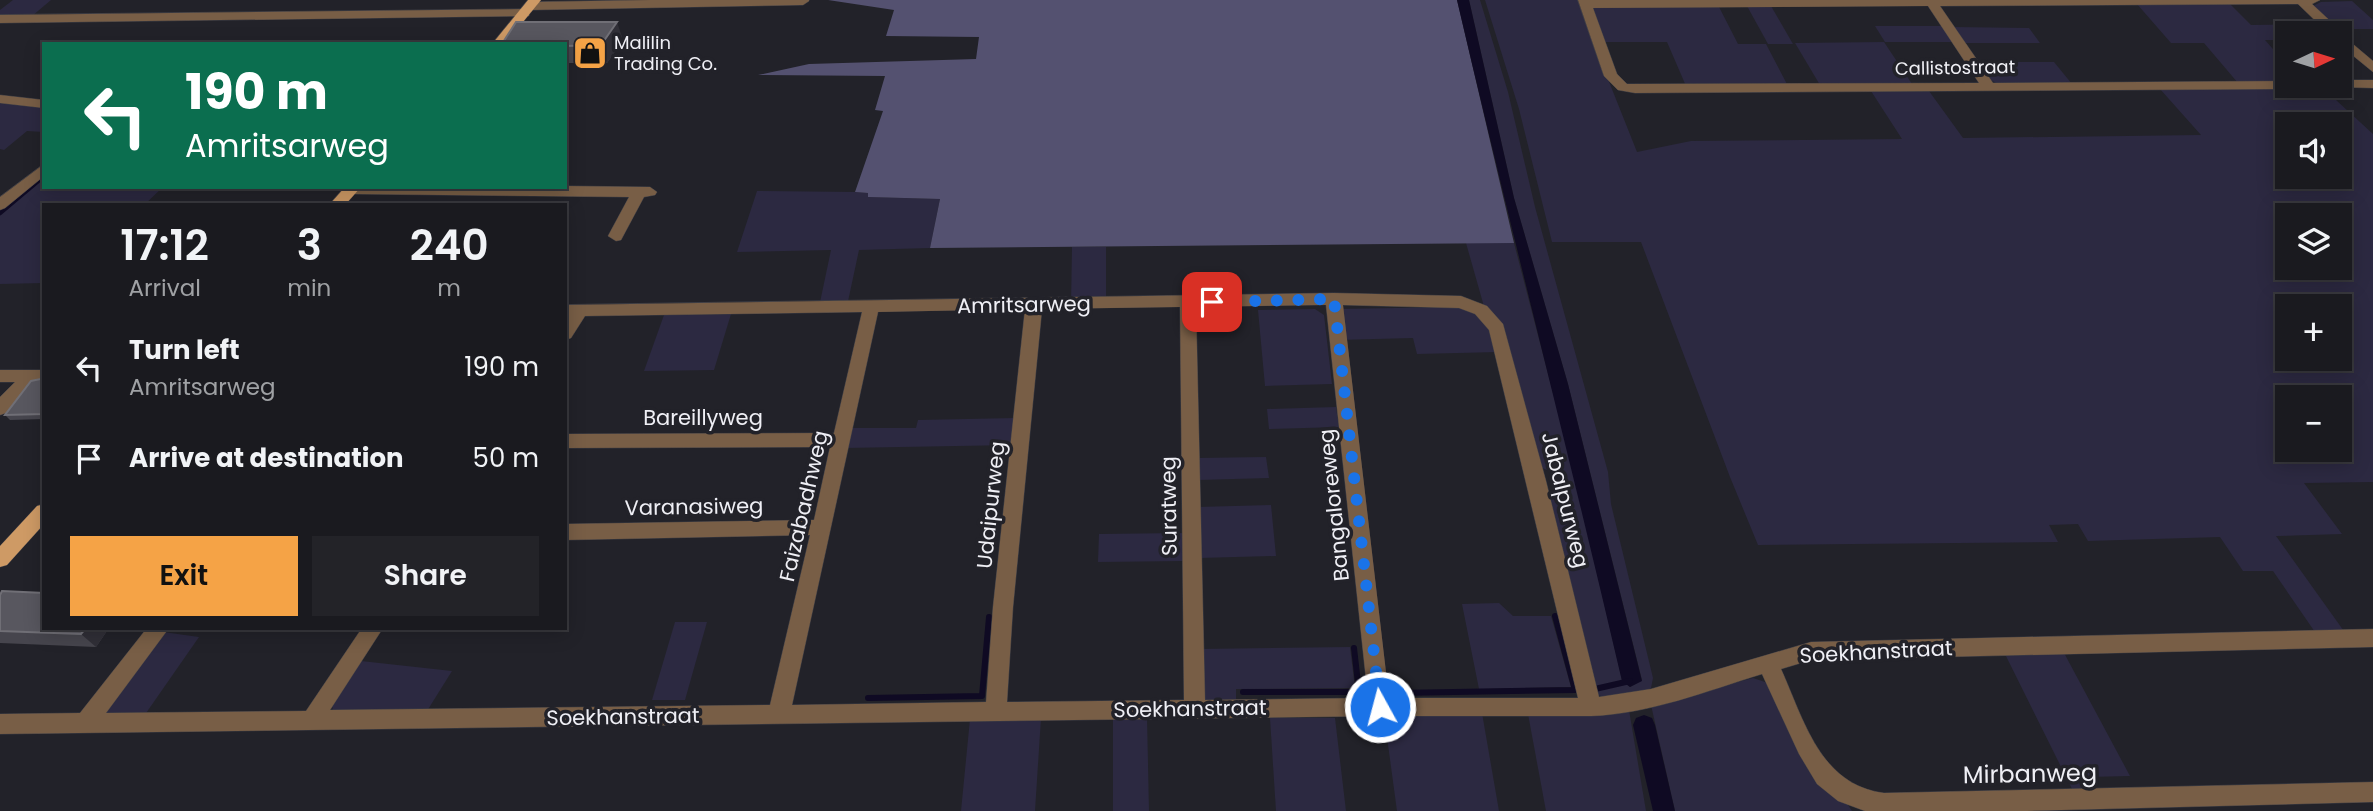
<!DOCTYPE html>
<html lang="en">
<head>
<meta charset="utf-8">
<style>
	:root { --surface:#1a1a1f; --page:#232328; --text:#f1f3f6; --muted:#9fa1a4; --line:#38383d; --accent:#f5a346 }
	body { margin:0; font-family:Poppins,sans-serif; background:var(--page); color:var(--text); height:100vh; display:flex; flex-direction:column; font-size:26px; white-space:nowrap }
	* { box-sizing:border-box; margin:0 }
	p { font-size:23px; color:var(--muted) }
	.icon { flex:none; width:38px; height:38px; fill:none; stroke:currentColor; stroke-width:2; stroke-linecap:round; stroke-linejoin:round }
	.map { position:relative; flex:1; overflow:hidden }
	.side { position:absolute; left:42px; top:203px; width:525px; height:427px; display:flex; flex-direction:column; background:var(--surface); border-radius:0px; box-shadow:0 4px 18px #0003,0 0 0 2px var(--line) }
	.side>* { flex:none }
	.top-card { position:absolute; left:42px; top:42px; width:525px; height:147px; border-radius:0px; box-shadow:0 4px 18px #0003,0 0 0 2px var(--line); background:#0b6e4f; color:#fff; overflow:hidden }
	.needle { width:46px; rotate:86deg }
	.controls { position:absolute; left:2275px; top:21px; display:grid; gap:14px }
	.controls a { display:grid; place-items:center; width:77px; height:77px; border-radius:0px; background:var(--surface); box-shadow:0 4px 18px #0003,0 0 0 2px var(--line); font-size:35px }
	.pin { position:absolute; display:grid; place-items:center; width:60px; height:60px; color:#fff; margin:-30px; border-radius:14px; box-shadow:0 4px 10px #0006 }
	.me { position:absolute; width:77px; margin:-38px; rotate:353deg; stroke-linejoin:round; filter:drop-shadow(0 0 5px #0008) }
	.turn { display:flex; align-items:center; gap:24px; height:147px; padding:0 28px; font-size:32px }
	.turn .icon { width:91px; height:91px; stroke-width:2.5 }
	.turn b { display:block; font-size:49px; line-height:60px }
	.eta { display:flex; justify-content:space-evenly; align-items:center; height:119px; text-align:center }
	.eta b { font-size:42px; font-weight:600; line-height:49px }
	.cta { display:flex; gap:14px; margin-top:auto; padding:14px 28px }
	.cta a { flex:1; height:80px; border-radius:0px; background:var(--accent); color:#111; font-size:28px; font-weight:600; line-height:80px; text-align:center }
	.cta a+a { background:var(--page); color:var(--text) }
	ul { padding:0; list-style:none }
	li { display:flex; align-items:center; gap:21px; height:91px; padding:0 28px }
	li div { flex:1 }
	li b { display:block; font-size:26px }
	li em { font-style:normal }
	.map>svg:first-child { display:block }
	.green { fill:#2c2941; fill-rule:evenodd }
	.forest { fill:#545170 }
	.water { fill:#0f0a23 }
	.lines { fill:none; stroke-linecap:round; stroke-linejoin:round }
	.stream-far1 { stroke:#0f0a23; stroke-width:4.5 }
	.stream { stroke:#0f0a23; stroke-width:6 }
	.canal { fill:#0f0a23; fill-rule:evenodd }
	.minor-casing { stroke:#3f3f46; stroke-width:1 }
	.major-casing { stroke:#3f3f46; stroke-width:1 }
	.minor { fill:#785e46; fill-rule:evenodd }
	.major { fill:#ce9a65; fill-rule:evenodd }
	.wall { fill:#46454d }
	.shaded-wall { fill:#302f37 }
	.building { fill:#58575f; stroke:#706f76; stroke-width:2 }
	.route { stroke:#1a73e8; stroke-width:12; stroke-dasharray:0 21.6 }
	.labels { text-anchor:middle; stroke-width:7; stroke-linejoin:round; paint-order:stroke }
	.far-poi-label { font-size:18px; fill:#efeff5; stroke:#222229; text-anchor:start }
	.far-street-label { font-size:18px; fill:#efeff5; stroke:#222229 }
	.street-label { font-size:21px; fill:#efeff5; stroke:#222229 }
	.near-street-label { font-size:24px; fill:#efeff5; stroke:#222229 }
</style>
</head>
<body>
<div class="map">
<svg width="2373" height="811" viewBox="0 0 2373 811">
	<rect width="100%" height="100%" fill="#222229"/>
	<g class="green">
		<polygon points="13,0 51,0 32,16 0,16 0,10"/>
		<path d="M1469,0H1480L1508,92L1535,207L1608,472L1611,504L1653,678L1651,688C1638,696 1609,700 1594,694L1550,499L1562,490L1558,475L1540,467L1485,310L1466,243H1514L1573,470L1622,680L1630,687L1642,680L1568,384L1514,198Z"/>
		<path d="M1485,0H1581L1600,59L1637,152L1691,141L1902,139L1871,91H1929L1963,138L2201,135L2160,89H2324L2373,134V482L2304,483L2342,534L2276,536L2346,634L2317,635L2273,571H2243L2220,537L2088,541L2078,524L2049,525L2058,542L1758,545L1730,477L1641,242H1552L1519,109ZM2287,124H2340V177H2287ZM2287,215H2340V268H2287ZM2287,306H2340V359H2287ZM2287,397H2340V450H2287Z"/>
		<polygon points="2352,1 2373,20 2373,29 2334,29 2313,6 2321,2"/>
		<polygon points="2229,3 2251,25 2321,24 2331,33 2287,33 2287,40 2265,40 2287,65 2287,83 2238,83 2204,43 2171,43 2137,4"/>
		<polygon points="1718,5 1738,44 1766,44 1788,86 1686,86 1667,42 1604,42 1593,8"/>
		<polygon points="1747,6 1771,6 1793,44 1768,44"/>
		<polygon points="1875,26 1943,26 1954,42 1885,42"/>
		<polygon points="1952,27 2029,28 2040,43 1962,43"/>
		<polygon points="1884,42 1912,84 1820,85 1795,43"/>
		<polygon points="1976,62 2054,62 2072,84 1998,84 1989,79"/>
		<polygon points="0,103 44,107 44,132 27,131 4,150 0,149"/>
		<polygon points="44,173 44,187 163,187 144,205 44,205 44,283 0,284 0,210"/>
		<polygon points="757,191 855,192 869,193 869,197 940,199 930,248 859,250 847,306 819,307 831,250 737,252"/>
		<polygon points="1072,247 1106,247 1106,305 1071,306"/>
		<path d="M1456,307C1488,314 1489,323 1498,352L1417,354L1413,338L1337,340V309Z"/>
		<polygon points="1315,309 1324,315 1332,384 1265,386 1258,310"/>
		<polygon points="731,314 714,370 644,371 664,315"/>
		<polygon points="1336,407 1339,427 1269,429 1267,409"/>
		<polygon points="1016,418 1013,445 844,448 848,428 916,428 918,420"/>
		<polygon points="1266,457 1269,478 1198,480 1197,458"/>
		<polygon points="1271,505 1276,556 1199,558 1197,507"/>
		<polygon points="1183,533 1184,561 1098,562 1099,534"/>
		<polygon points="1499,603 1513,616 1551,616 1571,687 1479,689 1462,604"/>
		<polygon points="675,622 707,622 685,700 652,700"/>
		<polygon points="163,632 199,637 144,716 108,716 102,710"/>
		<polygon points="1350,647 1355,688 1236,689 1236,701 1205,700 1199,649"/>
		<polygon points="2063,651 2130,776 2087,777 2093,792 2074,793 2004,652"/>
		<polygon points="361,661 452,671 427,711 333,711 332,705"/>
		<polygon points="1753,678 1765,682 1773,691 1852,811 1675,811 1651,705"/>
		<polygon points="1629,710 1646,811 1546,811 1528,714"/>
		<polygon points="1482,713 1499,811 1397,811 1384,715"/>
		<polygon points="1113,717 1147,717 1149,811 1113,811"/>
		<polygon points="1041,718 1035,811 961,811 970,719"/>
		<polygon points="1270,718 1335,718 1346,811 1276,811"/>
	</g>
	<polygon class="forest" points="828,0 1457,0 1514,243 930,248 940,199 868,197 868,193 855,192 883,111 875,110 885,76 758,75 809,64 976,59 979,37 886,36 894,10"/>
	<path class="water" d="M1457,0H1469L1514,198L1568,384L1642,681L1630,687L1622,681C1569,453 1510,227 1457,0Z"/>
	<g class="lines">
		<polyline class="stream-far1" points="0,213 44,176"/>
		<g class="stream">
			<polyline points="1595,689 1630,681"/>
			<polyline points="1243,692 1359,692 1354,648"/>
			<polyline points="1396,693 1575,690 1555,616"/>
			<polyline points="868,698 982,696 989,617"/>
		</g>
		<polygon class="canal" points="1644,715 1652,718 1655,725 1675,811 1653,811 1633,725 1636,718"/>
		<g class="minor-casing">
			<g id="minor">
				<polygon points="650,0 809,0 809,1 803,5 530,10 524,6 530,2"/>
				<path d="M1578,0H2320L2312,4L2340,30L2341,34L2373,61V72L2340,45V33H2328L2298,4L1940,6L1993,83L2287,81V86H2293L2287,89L1635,93L1618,90L1604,76ZM1928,6L1979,83L1627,84L1617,74L1593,8Z"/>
				<polygon points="524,9 529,10 529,16 0,23 0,15"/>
				<polygon points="2340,80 2373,80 2373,88 2335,87 2340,86"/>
				<polygon points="0,95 44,100 44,108 0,103"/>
				<polygon points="44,164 44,176 5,208 0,210 0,197"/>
				<polygon points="565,186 650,187 657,192 655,195 644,197 621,240 616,241 608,236 629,197 353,194 346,189"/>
				<path d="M1334,293L1461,296L1487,306L1503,324L1546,481L1599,697L1651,689L1811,642L2373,629V647L1811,660L1781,669C1804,720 1820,785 1884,793L2373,782V802L2027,811H1865L1838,801L1817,784L1799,754L1762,674C1707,691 1649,714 1591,716H1380L0,734V714L80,713L147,628H169L106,713L306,711L362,628H383L330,710L770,705L810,535L565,540V524L814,520L830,447L565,448V434L834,433L862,312L585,316L571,338L565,340V321L568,317H565V305ZM1326,305L1368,698L1205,700L1196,307ZM1343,305L1459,308L1475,314L1489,330L1578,698H1389ZM1180,307L1184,700L1007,702L1013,607L1042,309ZM1025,309L993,607L986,702L792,705L878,312Z"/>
				<polygon points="0,370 44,370 44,382 36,382 6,413 0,415 0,397 15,382 0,382"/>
			</g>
		</g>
		<g class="major-casing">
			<g id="major">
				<polygon points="528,0 541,0 505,44 492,44"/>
				<polygon points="345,187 361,187 345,205 329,205"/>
				<polygon points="44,504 44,524 7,565 0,567 0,546 37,506"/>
			</g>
		</g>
		<use href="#minor" class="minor"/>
		<use href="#major" class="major"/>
	</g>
	<g class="wall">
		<polygon points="623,40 607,63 565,63 565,44"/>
		<polygon points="44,376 44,419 10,420 5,415"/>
		<polygon points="0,595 109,628 96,647 0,643"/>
	</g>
	<g class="shaded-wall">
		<polygon points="617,22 623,40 607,63 601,45"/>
		<polygon points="86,628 109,628 96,647 81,634"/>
	</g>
	<g class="building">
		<polygon points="516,22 617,22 601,45 565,46 565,44 502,44"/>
		<polygon points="42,376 44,376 44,414 5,415 31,381 41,379"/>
		<polygon points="2,591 44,593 44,628 86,628 81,634 0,631 0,595"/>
	</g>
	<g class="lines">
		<polyline class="route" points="1212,302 1334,299 1380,707"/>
	</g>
	<defs>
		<g id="shop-square" transform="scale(1.75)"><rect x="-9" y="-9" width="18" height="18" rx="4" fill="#f5a346" stroke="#222229"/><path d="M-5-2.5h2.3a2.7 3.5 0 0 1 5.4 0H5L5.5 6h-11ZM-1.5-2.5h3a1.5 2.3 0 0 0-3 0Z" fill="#111"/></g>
	</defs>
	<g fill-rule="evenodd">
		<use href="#shop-square" x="590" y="53"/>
	</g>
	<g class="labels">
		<g class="far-poi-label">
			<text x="614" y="49">Malilin<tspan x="614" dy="21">Trading Co.</tspan></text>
		</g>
		<g class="far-street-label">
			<text transform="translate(1955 68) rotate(-1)" y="6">Callistostraat</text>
		</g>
		<g class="street-label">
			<text transform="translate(1024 305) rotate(-1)" y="7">Amritsarweg</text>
			<text x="703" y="425">Bareillyweg</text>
			<text transform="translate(1565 500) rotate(76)" y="7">Jabalpurweg</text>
			<text transform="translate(991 505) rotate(-84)" y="7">Udaipurweg</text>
			<text transform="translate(1334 505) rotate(-96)" y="7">Bangaloreweg</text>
			<text transform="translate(804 506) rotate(-77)" y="7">Faizabadhweg</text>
			<text transform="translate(1169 506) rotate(-91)" y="7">Suratweg</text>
			<text transform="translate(694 507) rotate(-1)" y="7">Varanasiweg</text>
			<text transform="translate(1876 652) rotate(-3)" y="7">Soekhanstraat</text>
			<text transform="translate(1190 709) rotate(-1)" y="7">Soekhanstraat</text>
			<text transform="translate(623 717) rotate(-1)" y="7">Soekhanstraat</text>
		</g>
		<g class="near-street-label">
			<text transform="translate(2030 774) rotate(-1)" y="8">Mirbanweg</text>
		</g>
	</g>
</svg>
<div class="controls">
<a><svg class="needle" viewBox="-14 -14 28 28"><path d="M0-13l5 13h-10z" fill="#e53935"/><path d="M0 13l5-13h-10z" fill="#9fa1a4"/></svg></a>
<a><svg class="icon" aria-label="sound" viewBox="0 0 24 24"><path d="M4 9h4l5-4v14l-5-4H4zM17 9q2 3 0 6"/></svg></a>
<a><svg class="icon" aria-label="layers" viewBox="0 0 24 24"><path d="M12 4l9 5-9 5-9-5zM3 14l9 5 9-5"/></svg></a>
<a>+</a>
<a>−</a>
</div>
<div class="pin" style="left:1212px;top:302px;background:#d93025"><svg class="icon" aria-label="arrive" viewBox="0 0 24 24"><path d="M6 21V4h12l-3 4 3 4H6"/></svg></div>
<svg class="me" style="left:1380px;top:707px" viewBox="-20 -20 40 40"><circle r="17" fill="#1a73e8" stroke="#fff" stroke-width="3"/><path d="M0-11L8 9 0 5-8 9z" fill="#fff"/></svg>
<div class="top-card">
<div class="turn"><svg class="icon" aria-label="left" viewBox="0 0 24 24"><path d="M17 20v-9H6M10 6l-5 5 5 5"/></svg><div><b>190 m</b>Amritsarweg</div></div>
</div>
<section class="side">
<div class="eta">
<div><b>17:12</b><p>Arrival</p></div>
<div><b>3</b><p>min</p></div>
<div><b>240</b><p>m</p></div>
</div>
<ul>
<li><svg class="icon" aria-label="left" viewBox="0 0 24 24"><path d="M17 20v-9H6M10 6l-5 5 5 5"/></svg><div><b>Turn left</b><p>Amritsarweg</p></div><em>190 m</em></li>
<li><svg class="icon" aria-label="arrive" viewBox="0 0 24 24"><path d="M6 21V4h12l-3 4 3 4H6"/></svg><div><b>Arrive at destination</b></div><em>50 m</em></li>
</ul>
<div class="cta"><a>Exit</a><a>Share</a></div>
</section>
</div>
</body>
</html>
